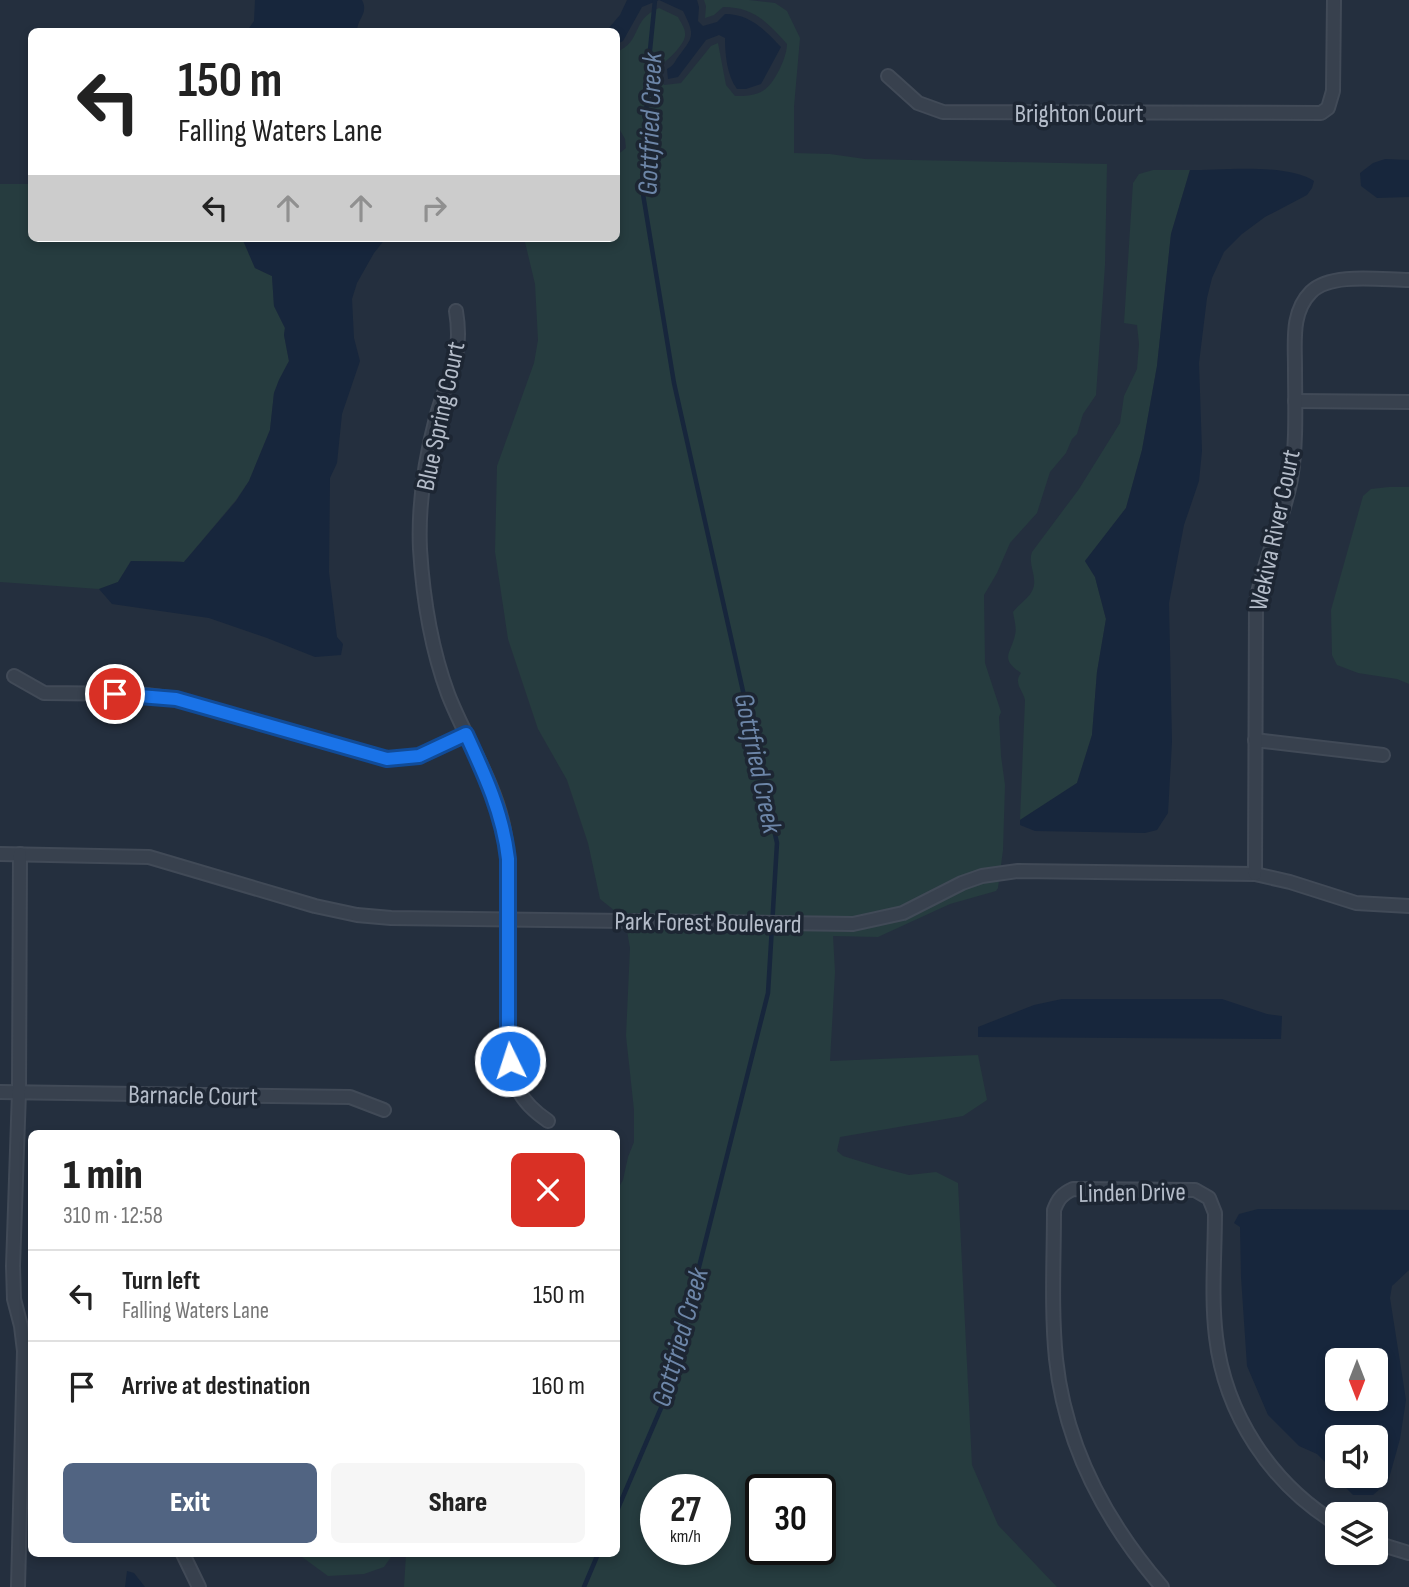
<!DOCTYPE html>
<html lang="en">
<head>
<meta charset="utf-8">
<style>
	:root { --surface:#fff; --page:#f6f6f6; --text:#222; --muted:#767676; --line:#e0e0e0; --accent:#516482 }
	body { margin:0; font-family:"Sofia Sans Condensed",sans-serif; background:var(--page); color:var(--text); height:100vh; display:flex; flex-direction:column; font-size:26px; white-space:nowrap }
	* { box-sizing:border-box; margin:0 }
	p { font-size:23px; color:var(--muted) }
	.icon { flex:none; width:38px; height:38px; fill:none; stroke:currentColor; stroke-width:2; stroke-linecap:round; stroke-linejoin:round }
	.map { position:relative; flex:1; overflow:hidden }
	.sheet { position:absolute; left:28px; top:1130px; width:592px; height:427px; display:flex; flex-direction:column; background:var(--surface); border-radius:10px; box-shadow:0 4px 10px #0003 }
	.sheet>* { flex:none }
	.hud { position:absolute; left:28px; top:28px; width:592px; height:214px; border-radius:10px; box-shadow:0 4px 10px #0003; background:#fff; color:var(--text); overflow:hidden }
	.needle { width:46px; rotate:180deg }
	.controls { position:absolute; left:1325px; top:1348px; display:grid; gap:14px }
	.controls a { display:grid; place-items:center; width:63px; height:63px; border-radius:10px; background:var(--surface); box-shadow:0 4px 10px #0003; font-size:35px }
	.speed { position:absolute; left:640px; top:1474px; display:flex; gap:14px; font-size:35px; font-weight:700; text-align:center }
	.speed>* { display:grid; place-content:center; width:91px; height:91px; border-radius:50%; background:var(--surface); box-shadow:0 4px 10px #0003; line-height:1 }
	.speed small { font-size:18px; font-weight:400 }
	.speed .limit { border:4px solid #111; border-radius:10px; background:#fff; color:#111 }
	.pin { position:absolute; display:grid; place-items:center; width:60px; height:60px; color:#fff; margin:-30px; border:4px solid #fff; border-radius:50%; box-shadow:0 2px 7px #0007 }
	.me { position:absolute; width:77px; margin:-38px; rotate:356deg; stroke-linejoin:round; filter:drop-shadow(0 0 5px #0008) }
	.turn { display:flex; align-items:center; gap:24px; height:147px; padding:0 35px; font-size:32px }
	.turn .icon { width:91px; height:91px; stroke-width:2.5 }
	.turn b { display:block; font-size:49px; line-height:60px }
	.lanes { display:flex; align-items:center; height:66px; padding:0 35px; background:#0003; justify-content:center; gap:35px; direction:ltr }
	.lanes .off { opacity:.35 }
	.round { display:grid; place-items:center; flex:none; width:74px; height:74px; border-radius:10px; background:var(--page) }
	.overview { display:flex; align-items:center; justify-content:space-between; height:119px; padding:0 35px }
	h1 { font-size:42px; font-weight:800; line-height:52px }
	.cta { display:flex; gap:14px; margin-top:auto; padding:14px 35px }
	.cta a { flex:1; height:80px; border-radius:10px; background:var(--accent); color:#fff; font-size:28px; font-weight:800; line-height:80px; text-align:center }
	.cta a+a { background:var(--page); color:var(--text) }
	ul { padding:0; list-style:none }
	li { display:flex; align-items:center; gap:21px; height:91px; padding:0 35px; border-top:2px solid var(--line) }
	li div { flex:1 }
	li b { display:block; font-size:26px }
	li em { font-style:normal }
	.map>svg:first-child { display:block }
	.green { fill:#263c3f; fill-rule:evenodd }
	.water { fill:#17263c; fill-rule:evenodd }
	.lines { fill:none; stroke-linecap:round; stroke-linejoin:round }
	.stream { stroke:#17263c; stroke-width:4.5 }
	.street-casing { stroke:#414a57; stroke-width:16 }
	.street { stroke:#38414e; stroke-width:12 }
	.route-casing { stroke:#114b97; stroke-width:18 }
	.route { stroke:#1a73e8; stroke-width:12 }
	.labels { text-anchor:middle; stroke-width:7; stroke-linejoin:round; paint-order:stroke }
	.street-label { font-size:26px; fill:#b4bcc9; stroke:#1d2633 }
	.water-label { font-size:28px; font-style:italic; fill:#6d86a8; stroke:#1d2633 }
</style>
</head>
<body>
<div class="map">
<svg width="1409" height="1587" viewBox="0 0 1409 1587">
	<rect width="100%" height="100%" fill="#242f3e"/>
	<g class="green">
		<path d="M704,0H749L775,3L787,11L800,38L794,107V153L830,154L865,159L1107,164L1105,265L1096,395L1083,414L1077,434L1072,439L1066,453L1050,472L1037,513L1010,543L997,573L984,595L985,663L1001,712L999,717L1001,756L1005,785L1003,850L998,888L996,891L950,904L878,937L833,936L835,972L830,1061L978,1055L987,1100L963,1116L840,1137L837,1151L843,1156L882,1168L909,1175L936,1172L958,1183L972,1465L998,1525L1057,1587H404L406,1554H616V1192L623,1180L628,1157L634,1142V1110L626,1036L630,948L625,919L600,899L588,843L567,780L538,729L508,639L495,552L497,466L534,363L538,340L535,284L524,238H616V156L626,148L625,139L616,123V52C643,42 630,20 659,8L678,17C680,21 685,28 685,33C687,43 668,60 661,65V79L664,85L681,83L711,46L718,43L726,85L735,96C744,96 756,96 764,90C775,83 787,57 787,44C767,22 754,7 723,7L714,15L705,18L706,6ZM656,1489H716V1549H656ZM761,1489H821V1549H761Z"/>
		<path d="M1153,170H1190L1171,234L1157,366L1142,450L1126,508L1085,561L1095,577L1106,619L1097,672L1092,735L1077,783L1020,820L1025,700C1023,690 1013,683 1021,673C999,658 1011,654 1015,635C1017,628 1014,619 1013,612C1018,605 1028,599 1032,591C1039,578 1027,565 1032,552L1079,489L1120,423L1124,396L1137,369L1139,344L1137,325L1124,323L1133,183L1139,174Z"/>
		<path d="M0,184H31L32,238H242L255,268L272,276L274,306L285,328L284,335L289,361L279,380L274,393L270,430L249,481L236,500L184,562C166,560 149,562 131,561L118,582L99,589L0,582Z"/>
		<polygon points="1389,487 1409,487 1409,684 1397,679 1358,673 1337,665 1332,655 1331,610 1363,496 1371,489"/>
		<polygon points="298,1554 393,1554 384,1567 364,1574 328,1576"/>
	</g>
	<g class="water">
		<path d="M255,0H362C369,13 357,19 357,31H247L254,21Z"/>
		<path d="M627,0H697L699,7L698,21L703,26L717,22L725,14C750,14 765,30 781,47L761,84L746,89H737C727,76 725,54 725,38L719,35L706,40L678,77L668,79L667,69C673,66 674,63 678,57C694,36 695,35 683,11L659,0L642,7L623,41L617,44L616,32L586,31L607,30L620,15Z"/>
		<polygon points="1385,159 1409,160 1409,197 1377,198 1361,186 1360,173 1373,163"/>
		<path d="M1190,170C1222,170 1288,163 1314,181L1312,188L1307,195L1265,217L1242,234L1224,252L1212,278L1207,298L1199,363L1202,451L1199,481L1184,525L1169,603L1172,742L1168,813L1157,830L1145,833L1035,831L1020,825V820L1077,783L1092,735L1097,672L1106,619L1095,577L1085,561L1126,508L1142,450L1157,366L1171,234Z"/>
		<polygon points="242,238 386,238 374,253 357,283 352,299 354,338 360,361 342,414 337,463 330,478 329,572 337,637 343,644 341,655 315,657 267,638 209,618 112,604 99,589 118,582 131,561 184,562 236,501 249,481 270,430 274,393 279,380 289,361 284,335 285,328 274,306 272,276 255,268"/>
		<polygon points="1062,999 1222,999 1267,1014 1282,1016 1281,1039 978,1037 978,1027 1034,1005"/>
		<path d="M1258,1209L1409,1210V1270L1392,1286L1390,1298L1406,1400L1400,1439L1388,1482L1373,1495H1353L1345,1487L1338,1475H1376V1437H1337V1474L1317,1454L1299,1446L1268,1415L1247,1366L1241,1277L1240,1227L1234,1223L1239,1214ZM1337,1360H1376V1398H1337Z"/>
		<polygon points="127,1571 134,1573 145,1587 125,1587"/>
	</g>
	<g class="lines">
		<g class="stream">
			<polyline points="616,1513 667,1394 768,993 777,843 674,383 642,188 649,60 655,0"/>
			<polyline points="584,1587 598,1554"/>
		</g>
		<g class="street-casing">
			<g id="street">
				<polyline points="888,76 918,103 943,112 1321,113 1328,108 1333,91 1334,0"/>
				<path d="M456,311C464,358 447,376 436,418C425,460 418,505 420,549C423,598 431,648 448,694C465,738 493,779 503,825C509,853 508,881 508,910C509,955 508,1001 508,1047C514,1084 516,1099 548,1121"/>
				<polyline points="1295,401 1409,402"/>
				<polyline points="14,676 44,693 139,694 176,699 387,759 419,756 466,734"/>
				<polyline points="1255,740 1383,755"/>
				<polyline points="0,854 149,857 315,906 357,915 391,918 853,924 903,913 962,883 982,876 1018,871 1255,874 1290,882 1356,903 1409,906"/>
				<path d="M1255,874L1256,602C1264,560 1283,521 1291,479C1297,443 1295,404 1295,367C1295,341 1291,312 1311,292C1331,272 1382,280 1409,280"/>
				<polyline points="0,1092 350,1097 384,1110"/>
				<polyline points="1376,1543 1409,1553"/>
				<polyline points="183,1554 199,1587"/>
				<polyline points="18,1587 24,1351 21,1326 14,1299 13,1266 19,1092 20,854"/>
				<path d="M1162,1587C1106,1522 1065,1445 1056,1359C1051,1309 1054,1259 1054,1210C1058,1199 1062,1194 1073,1189L1195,1190L1209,1198L1215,1213C1215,1254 1211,1296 1216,1337C1225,1414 1271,1484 1337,1524"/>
			</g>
		</g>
		<use href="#street" class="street"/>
	</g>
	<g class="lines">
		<g class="route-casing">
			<path id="route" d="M115,694L176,699L387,759L419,756L466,734C485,775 503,814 508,859V1047L510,1061"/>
		</g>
		<use href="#route" class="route"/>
	</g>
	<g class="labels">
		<g class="street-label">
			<text x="1079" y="122">Brighton Court</text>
			<text transform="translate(440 416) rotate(-78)" y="9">Blue Spring Court</text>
			<text transform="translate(1274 530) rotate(-78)" y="9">Wekiva River Court</text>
			<text transform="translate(708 922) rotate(1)" y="9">Park Forest Boulevard</text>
			<text transform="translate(193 1095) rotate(1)" y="9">Barnacle Court</text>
			<text transform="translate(1132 1192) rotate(-1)" y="9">Linden Drive</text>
		</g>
		<g class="water-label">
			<text transform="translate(649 124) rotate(-88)" y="10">Gottfried Creek</text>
			<text transform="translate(759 763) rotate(78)" y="10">Gottfried Creek</text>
			<text transform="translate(679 1337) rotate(-74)" y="10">Gottfried Creek</text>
		</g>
	</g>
</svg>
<div class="controls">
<a><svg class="needle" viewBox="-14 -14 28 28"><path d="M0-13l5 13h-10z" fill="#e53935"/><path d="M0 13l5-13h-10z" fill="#767676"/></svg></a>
<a><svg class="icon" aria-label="sound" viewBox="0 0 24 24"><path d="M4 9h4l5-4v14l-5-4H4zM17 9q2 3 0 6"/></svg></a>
<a><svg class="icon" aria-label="layers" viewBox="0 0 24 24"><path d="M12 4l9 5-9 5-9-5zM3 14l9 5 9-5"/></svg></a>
</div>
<div class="speed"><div>27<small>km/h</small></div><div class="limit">30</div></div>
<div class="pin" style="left:115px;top:694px;background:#d93025"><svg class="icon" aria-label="arrive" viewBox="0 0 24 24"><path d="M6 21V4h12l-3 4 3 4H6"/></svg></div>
<svg class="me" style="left:510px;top:1061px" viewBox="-20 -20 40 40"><circle r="17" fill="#1a73e8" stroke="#fff" stroke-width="3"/><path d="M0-11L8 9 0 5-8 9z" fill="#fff"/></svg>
<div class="hud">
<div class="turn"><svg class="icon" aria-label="left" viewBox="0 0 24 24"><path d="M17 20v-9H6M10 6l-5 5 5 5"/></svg><div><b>150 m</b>Falling Waters Lane</div></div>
<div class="lanes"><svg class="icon" aria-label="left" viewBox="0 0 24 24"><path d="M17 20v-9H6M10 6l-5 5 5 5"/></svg><svg class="icon off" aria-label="ahead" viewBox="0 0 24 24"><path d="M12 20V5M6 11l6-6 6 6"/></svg><svg class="icon off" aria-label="ahead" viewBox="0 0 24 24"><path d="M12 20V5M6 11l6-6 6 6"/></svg><svg class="icon off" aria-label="right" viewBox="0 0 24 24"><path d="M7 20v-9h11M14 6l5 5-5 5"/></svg></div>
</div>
<section class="sheet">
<div class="overview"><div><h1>1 min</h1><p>310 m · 12:58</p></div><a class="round" style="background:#d93025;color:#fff"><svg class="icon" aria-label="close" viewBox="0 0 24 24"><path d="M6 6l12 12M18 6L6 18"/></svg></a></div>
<ul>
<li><svg class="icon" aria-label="left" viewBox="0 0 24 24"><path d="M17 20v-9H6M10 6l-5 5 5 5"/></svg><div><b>Turn left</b><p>Falling Waters Lane</p></div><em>150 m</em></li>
<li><svg class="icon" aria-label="arrive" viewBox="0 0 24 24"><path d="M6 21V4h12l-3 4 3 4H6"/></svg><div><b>Arrive at destination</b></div><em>160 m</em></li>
</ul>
<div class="cta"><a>Exit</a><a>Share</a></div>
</section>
</div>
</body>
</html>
